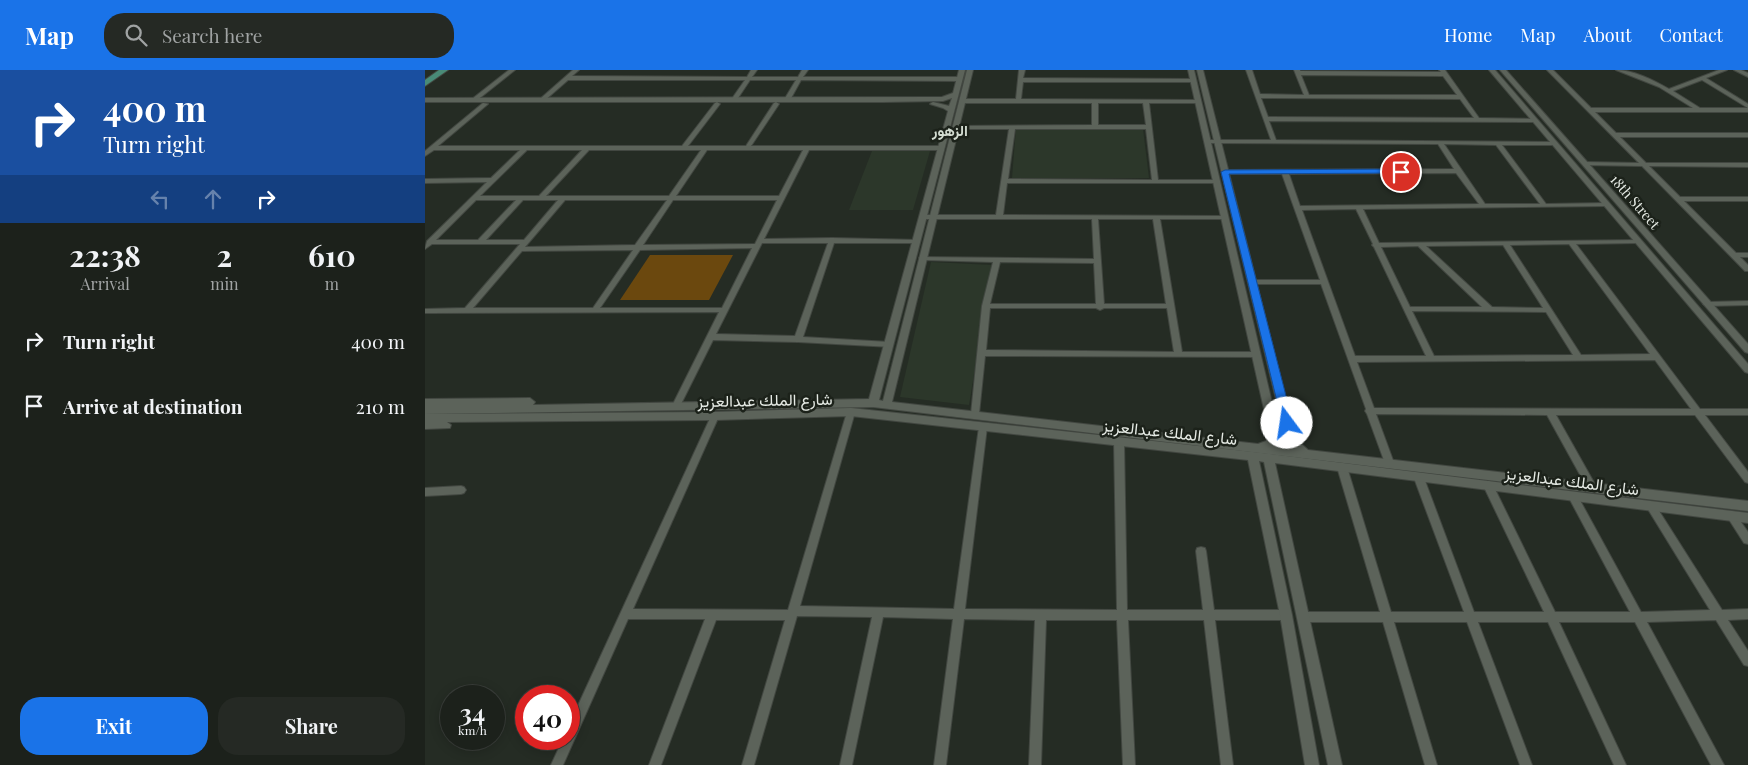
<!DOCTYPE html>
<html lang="en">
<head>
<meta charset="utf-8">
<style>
	:root { --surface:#1c211b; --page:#252924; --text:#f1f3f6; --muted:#a0a3a3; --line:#3a3e3a; --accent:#1a73e8 }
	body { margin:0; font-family:"Playfair Display",Vazirmatn,serif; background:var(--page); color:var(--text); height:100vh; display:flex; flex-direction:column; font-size:19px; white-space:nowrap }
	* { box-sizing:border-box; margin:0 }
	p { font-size:16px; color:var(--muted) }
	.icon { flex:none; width:28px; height:28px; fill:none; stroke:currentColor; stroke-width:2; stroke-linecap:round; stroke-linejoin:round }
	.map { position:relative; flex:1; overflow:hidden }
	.panel { display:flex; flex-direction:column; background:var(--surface); width:425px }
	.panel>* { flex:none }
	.guide { background:#1a4fa0; color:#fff; overflow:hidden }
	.speed { position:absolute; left:15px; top:615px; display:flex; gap:10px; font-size:25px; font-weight:700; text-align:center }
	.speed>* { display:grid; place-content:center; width:65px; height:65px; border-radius:50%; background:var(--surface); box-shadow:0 2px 12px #0003,0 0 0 1px var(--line); line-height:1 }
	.speed small { font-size:12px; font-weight:400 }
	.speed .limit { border:8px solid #d22; background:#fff; color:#111 }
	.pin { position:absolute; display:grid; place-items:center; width:42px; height:42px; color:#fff; margin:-21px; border:2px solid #fff; border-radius:50%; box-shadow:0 1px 5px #0007 }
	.me { position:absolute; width:55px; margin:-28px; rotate:346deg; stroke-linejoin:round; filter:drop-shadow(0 0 4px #0008) }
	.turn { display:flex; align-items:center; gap:18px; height:105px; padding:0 20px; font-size:22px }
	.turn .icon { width:65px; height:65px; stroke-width:2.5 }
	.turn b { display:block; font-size:35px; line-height:42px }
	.lanes { display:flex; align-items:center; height:48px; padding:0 20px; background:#0003; justify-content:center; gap:25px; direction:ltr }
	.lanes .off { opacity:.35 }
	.eta { display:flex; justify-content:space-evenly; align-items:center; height:85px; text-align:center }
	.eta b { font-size:30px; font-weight:700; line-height:35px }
	.button { display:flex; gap:10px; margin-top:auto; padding:10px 20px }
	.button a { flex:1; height:58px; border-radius:20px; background:var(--accent); color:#fff; font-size:20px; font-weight:700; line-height:58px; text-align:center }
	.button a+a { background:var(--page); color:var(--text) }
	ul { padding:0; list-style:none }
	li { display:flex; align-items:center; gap:15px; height:65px; padding:0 20px }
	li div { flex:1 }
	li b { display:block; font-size:19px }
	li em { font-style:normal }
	header { display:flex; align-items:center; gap:30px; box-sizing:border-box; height:70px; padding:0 25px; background:var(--accent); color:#fff }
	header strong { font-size:24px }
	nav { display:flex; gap:28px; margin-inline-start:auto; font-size:18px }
	.search { width:350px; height:45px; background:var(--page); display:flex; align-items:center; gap:12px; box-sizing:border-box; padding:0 18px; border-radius:20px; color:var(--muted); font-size:19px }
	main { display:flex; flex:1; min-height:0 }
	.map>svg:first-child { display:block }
	.built { fill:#2c372a }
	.green { fill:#6b480e }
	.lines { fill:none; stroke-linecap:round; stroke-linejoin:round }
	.minor-casing { stroke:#424741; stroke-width:2 }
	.tertiary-casing { stroke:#424741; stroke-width:2 }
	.primary-casing { stroke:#424741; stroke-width:2 }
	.minor { fill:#5c635a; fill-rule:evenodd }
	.tertiary { fill:#5c635a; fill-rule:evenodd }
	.primary { fill:#498b77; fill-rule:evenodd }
	.route { fill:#1a73e8; stroke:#114b97 }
	.labels { text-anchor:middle; stroke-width:5; stroke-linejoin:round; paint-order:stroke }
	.far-street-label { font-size:14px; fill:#e5eae4; stroke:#1c221a }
	.far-neighbourhood-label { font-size:15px; font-weight:bold; fill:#d3dcd1; stroke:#1c221a }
	.street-label { font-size:16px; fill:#e5eae4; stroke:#1c221a }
</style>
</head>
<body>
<header>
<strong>Map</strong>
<div class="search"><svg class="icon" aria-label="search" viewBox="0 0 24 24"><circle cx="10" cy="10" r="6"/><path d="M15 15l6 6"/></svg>Search here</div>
<nav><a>Home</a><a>Map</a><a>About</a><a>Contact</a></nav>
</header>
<main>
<section class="panel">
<div class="guide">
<div class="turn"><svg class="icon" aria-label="right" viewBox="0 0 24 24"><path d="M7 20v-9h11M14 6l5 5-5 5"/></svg><div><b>400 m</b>Turn right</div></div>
<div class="lanes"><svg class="icon off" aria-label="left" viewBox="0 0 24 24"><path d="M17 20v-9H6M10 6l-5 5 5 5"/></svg><svg class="icon off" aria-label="ahead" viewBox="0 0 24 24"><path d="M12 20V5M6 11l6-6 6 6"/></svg><svg class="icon" aria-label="right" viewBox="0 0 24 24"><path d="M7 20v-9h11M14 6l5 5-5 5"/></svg></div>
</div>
<div class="eta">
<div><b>22:38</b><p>Arrival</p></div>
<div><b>2</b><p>min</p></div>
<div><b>610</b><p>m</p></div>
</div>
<ul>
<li><svg class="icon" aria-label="right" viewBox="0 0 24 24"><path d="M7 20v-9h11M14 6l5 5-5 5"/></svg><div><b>Turn right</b></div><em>400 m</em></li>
<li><svg class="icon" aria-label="arrive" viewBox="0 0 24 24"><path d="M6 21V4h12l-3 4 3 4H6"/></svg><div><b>Arrive at destination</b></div><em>210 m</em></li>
</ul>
<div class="button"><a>Exit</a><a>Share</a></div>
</section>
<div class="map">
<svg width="1323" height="695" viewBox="0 0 1323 695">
	<rect width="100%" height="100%" fill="#252c24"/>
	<g class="built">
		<polygon points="591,58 718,59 724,108 587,108"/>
		<polygon points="447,81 505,81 488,140 424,140"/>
		<polygon points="506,192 567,195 544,335 475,327"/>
	</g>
	<polygon class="green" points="225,185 308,185 284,230 195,230"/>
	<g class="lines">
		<g class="minor-casing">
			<g id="minor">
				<polygon points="84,0 90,0 51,31 47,31 47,29"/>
				<polygon points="148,0 154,0 147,6 322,7 326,0 332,0 327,7 373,7 377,0 383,0 378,7 534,7 537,9 534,11 376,10 365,30 362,32 359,30 371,10 325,10 311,31 309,32 306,30 320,10 143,10 119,31 115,31 115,29"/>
				<path d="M594,0H600L598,8L771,9V11L769,12H598L596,29L775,30V32L773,33H724L733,110H791L794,112L793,113H582L578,145L800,146L801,147L798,149H735L757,282H831L835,285L834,287L560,286L554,344L553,346H547L546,344L557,236L568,192L498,190L494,188L496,187L669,189L667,149H498L495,147L498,145H571L584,59H531L528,57L529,56L667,55V33H537L534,31L537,29H591ZM673,33H718L721,55H673ZM590,59H721L727,110L583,109ZM673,149H728L741,234H679ZM575,192L669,193L671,234H565ZM565,238H671L675,240L679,238H742L749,282L561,280Z"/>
				<path d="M821,0H827L835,24L879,25L869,0H875V1L1016,2L1014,0H1020L1054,48L1110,49V51L1108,52L844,51L851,70L1130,72V74L1128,75H1077L1121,134L1181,133L1183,134V136L938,139L954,173L1215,170V172L1213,173L1151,174L1275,339H1323V345H1280L1323,402V413L1320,412L1270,345H1131L1172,418L1170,421L1167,422L1164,421L1122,345L951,344L969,393L967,396H961L942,344L940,341L941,339L896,214H827L823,212L827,210H895L857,104H800L797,102L800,100L1029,99L1013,74L780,73V71L782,70H846ZM876,5L1018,6L1032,25H884ZM836,28L1035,29L1049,48L843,47ZM1019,74L1071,75L1115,134H1060ZM1031,103L1054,134L875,136L864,104ZM931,139L948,174L947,175L949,177L1001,286H930L877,140ZM1144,174L1225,284L1156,285L1085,175ZM1078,175L1118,238L1067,237L1001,176ZM993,176L1057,237H985L956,177ZM987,241L1121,242L1148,285L1009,286ZM1230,290L1266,339L949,338L932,292Z"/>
				<path d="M1122,0H1128L1166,38H1268L1234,17L1191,0C1209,0 1228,10 1244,19L1294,0H1302L1281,8L1323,34V38L1277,10L1248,21L1275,38H1323V42H1170L1191,63H1323V67H1195L1221,93H1323V97L1224,96L1255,127H1323V131H1259L1311,183H1323V187H1315L1323,195V201H1320L1217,96L1158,95V93L1160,92L1214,93Z"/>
				<polygon points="1309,0 1316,0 1323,3 1323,7"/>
				<path d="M351,32L354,34L326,76H516L519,78L516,80H384L339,169L407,168L494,170L495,171L492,173H409L378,267L464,272L468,275L467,277L373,272L288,270L255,336L251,339L247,336L294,242L0,243V239L40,238L95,174H7L0,179L2,171L62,112L0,113V109L66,108L95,80H9L0,86V81L58,33L63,34L13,76H257L290,33L292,32L295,34L263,76H321L349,33ZM102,80H157L114,126H55ZM164,80H276L244,126H121ZM282,80H378L354,126H251ZM51,130H91L53,170H11ZM98,130H133L99,170H61ZM140,130H242L210,175L100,177ZM248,130H352L330,174L218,175ZM337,173H403L370,266L291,264ZM327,178L297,238H175L215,180ZM208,180L168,238H48L97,181Z"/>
				<polygon points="1323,231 1323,235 1282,236 1278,234 1282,232"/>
				<polygon points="426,339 430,342 375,536 529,539 554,357 555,355 561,355 562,357 540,539 692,540 689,371 691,369 697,369 699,371 702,540 778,540 771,481 772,478 776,477 780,478 781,481 789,540 861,540 865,541 866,545 865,549 861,550 790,550 808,695 796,695 779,550 703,550 710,695 698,695 692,550 621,550 616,695 604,695 610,550 539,549 521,695 509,695 528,549 458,547 427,695 415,695 447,547 372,546 329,695 317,695 360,550 291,550 236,695 224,695 280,549 203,549 138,695 126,695 138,669 144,669 144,655 287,344 293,344 294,346 208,539 363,540 422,342"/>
				<polygon points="917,393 920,394 922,397 966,542 1039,542 989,408 991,405 994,404 997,405 999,408 1049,542 1119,542 1058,415 1060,412 1063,411 1066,412 1068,415 1130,542 1205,542 1143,426 1145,423 1148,422 1151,423 1216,542 1285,540 1221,436 1223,433 1226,432 1229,433 1297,540 1323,539 1323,549 1303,550 1323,581 1323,596 1319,595 1291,550 1222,552 1299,695 1286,695 1210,552 1134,552 1201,695 1189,695 1123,552 1053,552 1107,695 1095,695 1042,552 969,552 1012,695 1000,695 958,552 878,552 874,551 873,547 874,543 878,542 955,542 912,397 914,394"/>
				<polygon points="36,416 39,417 41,420 39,423 36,424 0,426 0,418"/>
				<polygon points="1306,441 1309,442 1323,462 1323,474 1319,473 1303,448 1301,445 1303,442"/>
			</g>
		</g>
		<g class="tertiary-casing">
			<g id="tertiary">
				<polygon points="534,0 540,0 454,330 458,331 542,0 548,0 467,332 833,374 841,371 845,366 763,0 769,0 855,367 849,376 868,378 861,371 772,0 778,0 871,369 883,380 1323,431 1323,441 448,337 0,344 0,329 105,328 110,332 108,335 444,329 523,41 518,38 505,34 508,32 524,36 527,28 518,31 458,32 0,32 0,28 517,27 528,23"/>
				<polygon points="1064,0 1070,0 1323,294 1323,303 1320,302"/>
				<polygon points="1075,0 1081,0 1323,274 1323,283 1320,282"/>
				<polygon points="426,338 828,382 1323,443 1323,453 850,393 917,695 903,695 839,392 834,391 867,545 894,695 880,695 855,545 823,390 426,346 290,350 22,352 26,355 25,358 0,359 0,344 290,342"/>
			</g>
		</g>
		<g class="primary-casing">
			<polygon id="primary" points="14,0 23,0 0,16 0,10"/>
		</g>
		<use href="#minor" class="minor"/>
		<use href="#tertiary" class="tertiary"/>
		<use href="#primary" class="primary"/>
	</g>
	<polygon class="route" points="976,99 980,102 978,103 804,104 868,353 866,356 858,356 796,102 800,100"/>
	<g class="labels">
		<g class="far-street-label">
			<text transform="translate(1210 132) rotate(49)" y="5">18th Street</text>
		</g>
		<g class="far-neighbourhood-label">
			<text x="525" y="66">الزهور</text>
		</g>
		<g class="street-label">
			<text transform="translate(340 330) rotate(-1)" y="6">شارع الملك عبدالعزيز</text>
			<text transform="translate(745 362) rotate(6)" y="6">شارع الملك عبدالعزيز</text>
			<text transform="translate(1147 411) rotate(7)" y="6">شارع الملك عبدالعزيز</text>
		</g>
	</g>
</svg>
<div class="speed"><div>34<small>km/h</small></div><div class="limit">40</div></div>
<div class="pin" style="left:976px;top:102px;background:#d93025"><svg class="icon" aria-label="arrive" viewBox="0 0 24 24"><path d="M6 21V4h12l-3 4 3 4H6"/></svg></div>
<svg class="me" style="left:862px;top:353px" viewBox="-20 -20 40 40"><circle r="19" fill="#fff"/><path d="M0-13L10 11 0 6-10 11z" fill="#1a73e8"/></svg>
</div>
</main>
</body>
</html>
